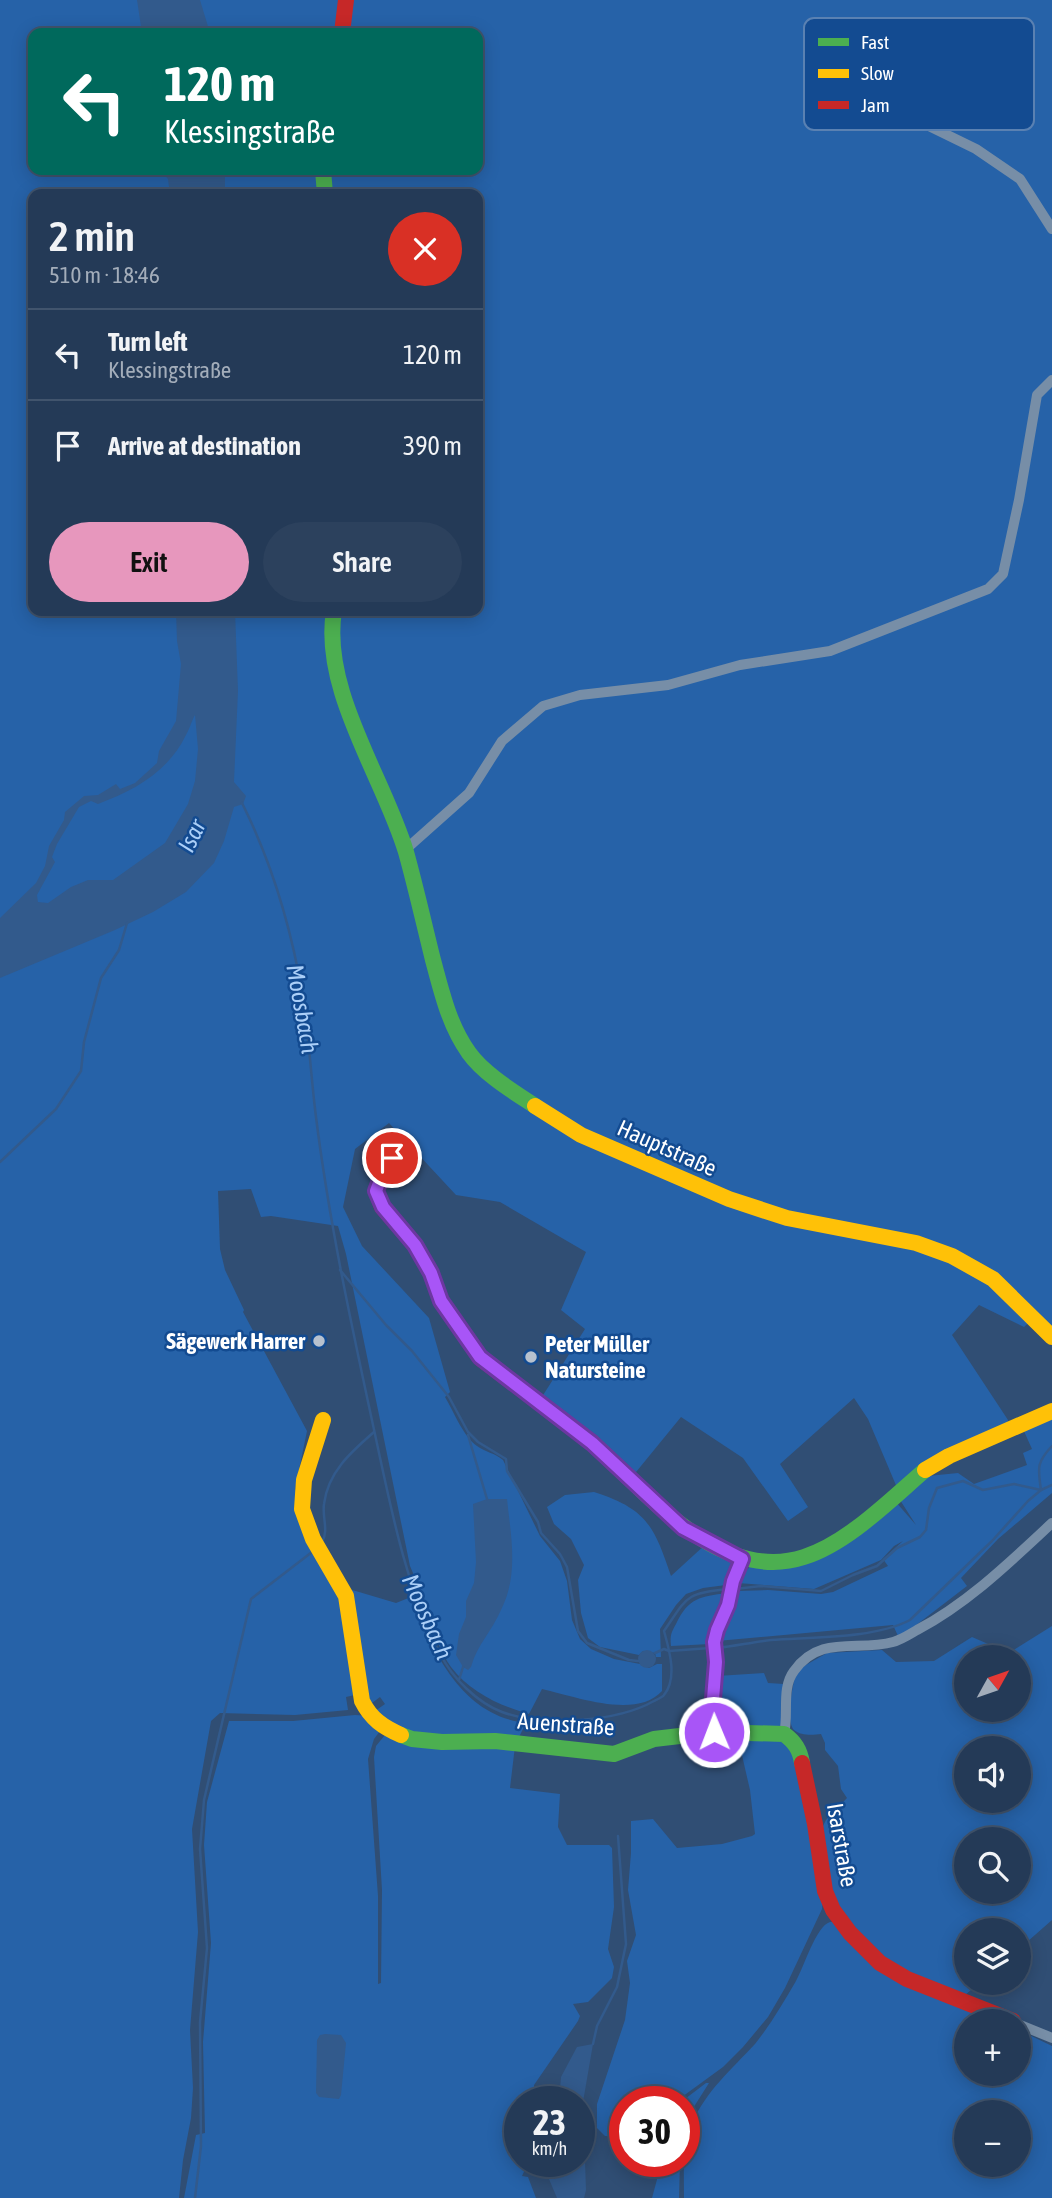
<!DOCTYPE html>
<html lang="en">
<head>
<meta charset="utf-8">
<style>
	:root { --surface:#243a57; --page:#2c415d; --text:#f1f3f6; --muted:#a3adba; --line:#41546d; --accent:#e797bd }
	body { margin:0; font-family:"Asap Condensed",sans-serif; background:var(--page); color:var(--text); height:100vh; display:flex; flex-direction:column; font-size:26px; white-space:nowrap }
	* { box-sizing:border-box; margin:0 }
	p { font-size:23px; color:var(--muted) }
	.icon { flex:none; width:38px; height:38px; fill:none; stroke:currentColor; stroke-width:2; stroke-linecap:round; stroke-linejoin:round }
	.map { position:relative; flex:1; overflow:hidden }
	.side { position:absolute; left:28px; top:189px; width:455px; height:427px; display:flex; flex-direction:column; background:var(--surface); border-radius:14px; box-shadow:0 4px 18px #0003,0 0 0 2px var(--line) }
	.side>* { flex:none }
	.banner { position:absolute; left:28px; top:28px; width:455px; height:147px; border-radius:14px; box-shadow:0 4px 18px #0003,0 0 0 2px var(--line); background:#00695c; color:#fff; overflow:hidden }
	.needle { width:46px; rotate:50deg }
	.tools { position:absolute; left:954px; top:1645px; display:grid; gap:14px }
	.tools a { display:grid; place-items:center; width:77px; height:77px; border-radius:50%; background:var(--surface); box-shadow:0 4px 18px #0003,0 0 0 2px var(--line); font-size:35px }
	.speed { position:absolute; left:504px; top:2086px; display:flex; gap:14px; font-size:35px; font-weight:700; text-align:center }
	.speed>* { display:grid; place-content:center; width:91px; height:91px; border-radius:50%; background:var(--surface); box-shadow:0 4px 18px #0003,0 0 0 2px var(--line); line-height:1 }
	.speed small { font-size:18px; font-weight:400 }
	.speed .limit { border:10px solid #d22; background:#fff; color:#111 }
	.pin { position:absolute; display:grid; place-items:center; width:60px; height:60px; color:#fff; margin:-30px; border:4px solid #fff; border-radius:50%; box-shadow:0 2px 7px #0007 }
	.me { position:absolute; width:77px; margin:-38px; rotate:359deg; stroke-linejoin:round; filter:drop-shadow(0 0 5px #0008) }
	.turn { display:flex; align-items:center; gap:24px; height:147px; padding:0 21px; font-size:32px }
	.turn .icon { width:91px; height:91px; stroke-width:2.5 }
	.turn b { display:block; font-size:49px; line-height:60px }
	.round { display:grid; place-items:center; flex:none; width:74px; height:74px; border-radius:37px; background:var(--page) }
	.summary { display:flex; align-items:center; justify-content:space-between; height:119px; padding:0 21px }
	h1 { font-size:42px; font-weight:600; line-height:52px }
	.button { display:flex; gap:14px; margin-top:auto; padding:14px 21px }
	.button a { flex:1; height:80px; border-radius:42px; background:var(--accent); color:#111; font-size:28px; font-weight:600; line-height:80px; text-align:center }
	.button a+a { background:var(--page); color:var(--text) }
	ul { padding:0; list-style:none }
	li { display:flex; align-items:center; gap:21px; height:91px; padding:0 21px; border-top:2px solid var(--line) }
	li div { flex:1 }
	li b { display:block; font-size:26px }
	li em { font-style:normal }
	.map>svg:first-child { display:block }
	.green { fill:#2662a8; fill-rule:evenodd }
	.water { fill:#325a8c; fill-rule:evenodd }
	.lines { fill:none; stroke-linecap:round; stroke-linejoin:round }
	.stream { stroke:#325a8c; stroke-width:2.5 }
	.street { stroke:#778ea7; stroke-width:10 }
	.fast { stroke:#4caf50; stroke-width:16 }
	.slow { stroke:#ffc107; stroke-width:16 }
	.jam { stroke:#c62828; stroke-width:16 }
	.route-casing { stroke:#6d37a1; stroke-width:18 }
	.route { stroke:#a855f7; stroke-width:12 }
	.poi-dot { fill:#b7c1ce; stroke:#134b91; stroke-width:2.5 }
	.labels { text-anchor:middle; stroke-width:5; stroke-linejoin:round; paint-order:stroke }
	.street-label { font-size:23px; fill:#fff; stroke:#134b91 }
	.poi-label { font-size:23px; font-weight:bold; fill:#fff; stroke:#134b91; text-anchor:end }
	.water-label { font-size:24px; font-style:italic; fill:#abcff8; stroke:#134b91 }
	.key { fill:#134b91; stroke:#5a81b2; stroke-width:2 }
	.key-label { font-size:19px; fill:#fff }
</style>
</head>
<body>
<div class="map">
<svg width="1052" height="2198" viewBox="0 0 1052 2198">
	<rect width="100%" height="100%" fill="#304e74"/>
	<g class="green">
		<path d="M0,0H1052V1329L1038,1314L1024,1327L979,1305L952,1335L1008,1420L1006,1428L898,1490L868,1419L854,1398L780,1464L808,1507L788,1521L743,1458L681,1417L632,1477L540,1400L585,1329L561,1310L586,1252L500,1202L456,1195L389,1123L355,1149L343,1207L362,1246L429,1318L450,1392L445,1397C454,1412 463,1436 477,1446C485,1452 495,1453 503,1460L540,1536L560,1561L567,1581L572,1620L580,1639L591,1649L614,1659L640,1664L649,1668L657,1664H662V1691C636,1720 574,1696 542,1689L529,1714C500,1706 470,1692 451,1667C432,1640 424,1597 410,1566L346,1254L338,1226L271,1216L261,1217L251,1189L218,1191L220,1249L225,1270L244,1310L243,1312L307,1431L295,1489L337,1580L359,1694L346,1697L348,1710L295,1715L220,1713L211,1721L192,1829L198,1932L190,2030L193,2088L191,2118L183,2160L179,2198H0ZM33,33H478V170H33ZM33,194H478V611H33Z"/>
		<polygon points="1052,1416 1052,1493 998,1539 961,1578 967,1586 911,1629 898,1636 893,1625 717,1641 734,1605 737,1591 768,1590 821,1594 833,1592 888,1566 883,1559 903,1541 894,1546 881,1560 814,1589 738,1583 739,1576 752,1565 782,1566 895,1501 916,1525 900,1500 928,1476 958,1473 974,1484 1027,1465 1023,1453 1032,1449 1023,1429"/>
		<path d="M594,1492C647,1509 654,1526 671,1576L706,1544L734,1563L726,1585L703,1588L686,1594L676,1605L660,1629L661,1657H656L655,1653L643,1651L639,1655L600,1647L588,1638L581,1613L578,1580L584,1565L571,1539L554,1524L547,1507L565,1495Z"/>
		<path d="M349,1589L396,1603L411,1597C433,1651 460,1715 526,1723L518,1739H458L392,1728L375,1711L385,1704L380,1697L372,1703L367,1700Z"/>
		<path d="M727,1593L710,1644L671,1646C670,1635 671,1633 676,1624C689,1597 700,1597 727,1593Z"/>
		<path d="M1052,1626V1920L1019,1949L1018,1930H966V1983H979L964,1996L908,1975L871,1950L830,1893L821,1830L826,1820L847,1798L841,1789L838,1766L825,1750V1743L821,1734C813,1735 801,1736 794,1730C785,1720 793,1682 797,1670L827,1653L882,1650L896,1662L934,1661L972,1637L1009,1653ZM966,1657H1018V1710H966ZM966,1748H1018V1801H966ZM966,1839H1018V1892H966Z"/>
		<path d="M764,1673L768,1683L784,1684L782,1721L780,1727C766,1728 727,1735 720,1722C714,1711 718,1689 717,1676Z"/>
		<polygon points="355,1715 369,1716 380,1731 374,1739 368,1759 378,1896 378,1984 381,1983 382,1890 374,1757 376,1746 385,1735 515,1746 510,1788 560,1794 558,1827 567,1845 609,1845 612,1848 614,1907 608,1949 614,1967 612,1978 588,2002 573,2004 580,2016 578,2021 534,2085 535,2102 520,2102 520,2161 529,2161 522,2176 528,2177 536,2198 184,2198 196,2135 205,2133 203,2042 211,1943 204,1845 207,1802 229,1721 293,1721"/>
		<polygon points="738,1738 775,1738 791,1747 823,1897 822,1909 785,1988 768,2017 743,2047 723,2067 675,2102 625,2102 625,2137 605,2136 597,2128 597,2104 625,2020 630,1983 627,1961 636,1935 628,1890 631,1853 631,1821 653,1819 677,1848 722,1844 752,1836 755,1834 750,1790"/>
		<path d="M830,1922H835L859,1949L999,2021H966V2074H1018L1019,2030L1052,2046V2198H684C684,2174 682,2145 692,2123C707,2090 731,2070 755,2044C771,2024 783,2003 796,1981C804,1967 816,1926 830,1922ZM966,2112H1018V2165H966Z"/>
		<polygon points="706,2083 709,2083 690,2113 684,2129 684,2102 681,2102"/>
		<polygon points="662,2161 680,2161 679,2198 652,2198"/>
	</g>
	<g class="water">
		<polygon points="137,0 200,0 210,33 142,33"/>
		<polygon points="160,170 225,170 225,194 170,194 168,179"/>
		<path d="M176,611H235L238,691L234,782L246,796L243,804L234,807L224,841L214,863L186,892L153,912L115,930L0,978V918L36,883L45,866L49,846L64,820L65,812L84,796L98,795L116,784L120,789L135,783L157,763L159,751L176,721L181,664L177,641ZM195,715L198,749L195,781L188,804L165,843L113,880H88L71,887L48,903L38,902L37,895L55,862L52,857L57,844L79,807L91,801L98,804C135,790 168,772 186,735C190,728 192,720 195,715Z"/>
		<path d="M487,1499H507C511,1537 519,1574 501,1610C492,1631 477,1645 471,1667L468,1670L463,1667L456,1655L459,1634L466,1617V1601L474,1583L476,1562L473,1504Z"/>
		<circle cx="647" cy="1659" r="9"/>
		<polygon points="325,2034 341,2035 346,2043 341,2095 339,2099 319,2097 316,2093 317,2040 320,2035"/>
		<polygon points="593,2044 583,2102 586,2190 584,2198 557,2198 549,2179 550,2161 579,2161 579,2102 559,2102 561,2077 577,2047"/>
	</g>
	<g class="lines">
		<g class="stream">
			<path d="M242,803C272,863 292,931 303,998C309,1037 311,1078 316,1117C329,1221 351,1323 373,1425C390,1503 404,1583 441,1655C452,1678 478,1703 502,1712C542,1727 617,1722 654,1701C656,1700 663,1697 664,1695C678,1678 669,1649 664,1631C687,1598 684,1593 728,1589"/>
			<polyline points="0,1162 56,1109 81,1071 84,1042 101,978 119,950 127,923"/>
			<polyline points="340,1270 386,1325 412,1351 449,1397 468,1432 478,1442 506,1459 507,1471 538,1522 541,1533 560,1554 567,1567 578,1631 587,1643 629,1660 638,1661"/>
			<polyline points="468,1435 487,1499"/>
			<path d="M322,1542C329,1531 322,1517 324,1504C328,1472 351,1452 374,1432"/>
			<polyline points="735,1589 761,1586 821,1591 853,1575 877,1566 897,1548 920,1537 926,1530 929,1508 937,1488 963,1481 983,1490 1014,1484 1041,1490 1052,1485"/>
			<path d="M717,1648C735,1646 753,1642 771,1640C811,1637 874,1639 910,1620L992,1541L1028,1501L1041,1490C1038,1468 1036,1463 1052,1446"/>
			<polyline points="655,1653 664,1649 669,1651 710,1648"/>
			<polyline points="459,1680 463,1667"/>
			<polyline points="593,2044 597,2026 617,1987 626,1944 618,1836"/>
			<polyline points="195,2198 201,2146 200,2022 207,1948 200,1849 204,1800 251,1599 312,1552"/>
		</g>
		<g class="street">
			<polyline points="888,106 976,149 1020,179 1052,229"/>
			<polyline points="405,850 469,793 502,741 543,706 580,695 668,685 740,665 830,651 988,589 1003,574 1019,500 1037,395 1052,380"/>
			<polyline points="714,1732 713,1699 716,1662 714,1642 717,1630 728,1605 733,1582 742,1559"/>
			<path d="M784,1734C789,1714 781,1688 794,1671C820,1634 858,1652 893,1642C901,1640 910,1634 917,1630C968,1603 1010,1562 1052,1523"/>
			<polyline points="1018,2024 1052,2038"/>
		</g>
		<g class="fast">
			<polyline points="323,170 325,194"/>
			<path d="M334,611C321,690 384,778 406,852C416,888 424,924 433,960C442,993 449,1025 469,1053C484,1074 514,1092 535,1106"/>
			<path d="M594,1444C648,1495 721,1584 804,1557C848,1543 890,1500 925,1470"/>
			<path d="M401,1735L412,1739L442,1742L495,1741L614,1754L654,1739L714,1732L784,1734C795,1742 800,1750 802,1763"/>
		</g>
		<g class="slow">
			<polyline points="535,1106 581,1135 729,1199 787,1218 916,1243 952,1256 993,1279 1052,1337"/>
			<path d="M323,1420L304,1480L302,1509L313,1539L346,1596L362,1701C371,1719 383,1727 401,1735"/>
			<polyline points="925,1470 949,1456 1052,1411"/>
		</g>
		<g class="jam">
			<polyline points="342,33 346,0"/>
			<polyline points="402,1146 383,1172 376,1191 382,1207 415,1245 431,1273 441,1301 480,1358 594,1444"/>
			<polyline points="802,1763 815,1824 825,1891 833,1910 850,1933 880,1963 907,1979 1013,2021"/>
		</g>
	</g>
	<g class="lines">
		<g class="route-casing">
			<polyline id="route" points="392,1158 383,1172 376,1191 383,1207 415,1245 431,1273 441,1301 480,1357 592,1443 683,1528 742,1559 733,1581 728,1605 717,1630 714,1642 716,1662 713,1699 714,1732"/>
		</g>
		<use href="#route" class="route"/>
	</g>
	<g class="poi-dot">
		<circle cx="319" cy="1341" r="7"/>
		<circle cx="531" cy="1357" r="7"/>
	</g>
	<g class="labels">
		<g class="street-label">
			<text transform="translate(667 1148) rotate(24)" y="8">Hauptstraße</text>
			<text transform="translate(566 1724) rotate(4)" y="8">Auenstraße</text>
			<text transform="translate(842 1845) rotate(80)" y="8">Isarstraße</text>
		</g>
		<g class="poi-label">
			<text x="305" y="1349">Sägewerk Harrer</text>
			<text x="545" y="1352" text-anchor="start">Peter Müller<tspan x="545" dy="26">Natursteine</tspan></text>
		</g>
		<g class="water-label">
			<text transform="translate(192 836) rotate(-64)" y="8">Isar</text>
			<text transform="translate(302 1009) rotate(80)" y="8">Moosbach</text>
			<text transform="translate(427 1617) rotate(66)" y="8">Moosbach</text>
		</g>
	</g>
	<rect x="804" y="18" width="230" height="112" rx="10" class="key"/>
	<rect x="818" y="38" width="31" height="8" fill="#4caf50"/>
	<rect x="818" y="69" width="31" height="9" fill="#ffc107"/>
	<rect x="818" y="101" width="31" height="8" fill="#c62828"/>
	<g class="key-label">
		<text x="861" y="49">Fast</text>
		<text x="861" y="80">Slow</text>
		<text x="861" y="112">Jam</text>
	</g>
</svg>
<div class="tools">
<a><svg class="needle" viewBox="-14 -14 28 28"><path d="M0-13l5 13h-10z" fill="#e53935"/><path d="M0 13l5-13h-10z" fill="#a3adba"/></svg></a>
<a><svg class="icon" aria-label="sound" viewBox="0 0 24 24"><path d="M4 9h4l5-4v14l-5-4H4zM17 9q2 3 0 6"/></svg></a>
<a><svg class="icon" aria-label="search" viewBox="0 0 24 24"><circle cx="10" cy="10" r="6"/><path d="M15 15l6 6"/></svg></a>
<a><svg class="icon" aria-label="layers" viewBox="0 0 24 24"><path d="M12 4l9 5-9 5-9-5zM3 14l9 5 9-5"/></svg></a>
<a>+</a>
<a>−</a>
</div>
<div class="speed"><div>23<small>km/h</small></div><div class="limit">30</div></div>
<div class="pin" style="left:392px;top:1158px;background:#d93025"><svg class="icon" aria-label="arrive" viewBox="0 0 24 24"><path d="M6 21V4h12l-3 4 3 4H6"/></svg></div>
<svg class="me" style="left:714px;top:1732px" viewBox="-20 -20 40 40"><circle r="17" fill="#a855f7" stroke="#fff" stroke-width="3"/><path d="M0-11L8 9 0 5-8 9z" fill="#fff"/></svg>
<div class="banner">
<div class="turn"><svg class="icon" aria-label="left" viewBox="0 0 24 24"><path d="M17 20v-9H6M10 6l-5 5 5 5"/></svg><div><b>120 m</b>Klessingstraße</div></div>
</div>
<section class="side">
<div class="summary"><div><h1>2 min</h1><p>510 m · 18:46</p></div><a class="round" style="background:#d93025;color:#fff"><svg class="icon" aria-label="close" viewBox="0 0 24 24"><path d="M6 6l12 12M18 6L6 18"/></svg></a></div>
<ul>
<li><svg class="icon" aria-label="left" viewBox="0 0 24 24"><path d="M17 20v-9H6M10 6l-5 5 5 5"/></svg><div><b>Turn left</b><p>Klessingstraße</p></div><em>120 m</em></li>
<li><svg class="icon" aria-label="arrive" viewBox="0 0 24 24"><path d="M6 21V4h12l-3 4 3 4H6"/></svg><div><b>Arrive at destination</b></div><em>390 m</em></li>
</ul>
<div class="button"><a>Exit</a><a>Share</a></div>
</section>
</div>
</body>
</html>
